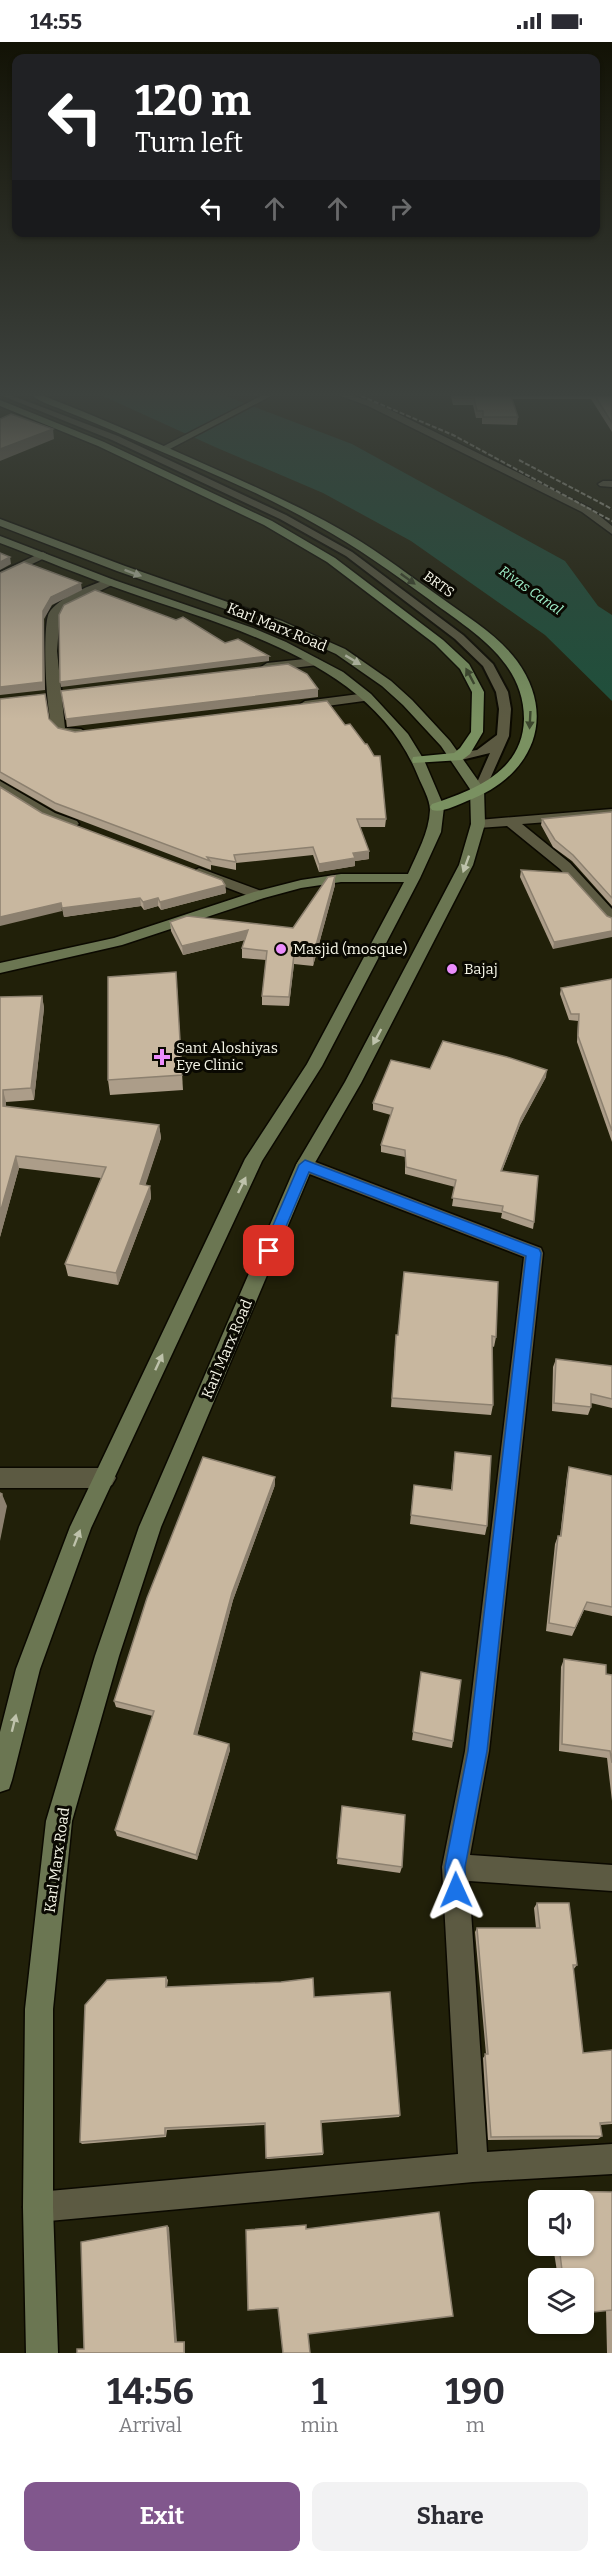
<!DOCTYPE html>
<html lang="en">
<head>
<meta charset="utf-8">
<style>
	:root { --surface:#fff; --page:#f2f2f3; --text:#2b2b33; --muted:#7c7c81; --accent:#81578d }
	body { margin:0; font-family:Bitter,serif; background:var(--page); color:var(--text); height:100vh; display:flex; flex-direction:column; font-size:22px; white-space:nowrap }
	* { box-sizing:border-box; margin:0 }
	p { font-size:20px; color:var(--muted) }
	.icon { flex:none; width:33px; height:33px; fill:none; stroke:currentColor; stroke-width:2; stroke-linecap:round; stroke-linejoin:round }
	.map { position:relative; height:2311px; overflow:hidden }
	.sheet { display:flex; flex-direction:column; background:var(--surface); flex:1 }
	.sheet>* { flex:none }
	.guide { position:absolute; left:12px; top:12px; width:588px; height:183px; border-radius:12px; box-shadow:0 2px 4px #0004; background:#202124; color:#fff; overflow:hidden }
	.tools { position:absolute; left:528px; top:2148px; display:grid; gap:12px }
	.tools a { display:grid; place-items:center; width:66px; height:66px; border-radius:12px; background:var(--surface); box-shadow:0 2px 4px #0004; font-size:30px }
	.pin { position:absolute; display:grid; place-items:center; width:51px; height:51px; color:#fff; margin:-26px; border-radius:12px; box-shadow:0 3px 9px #0006 }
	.me { position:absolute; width:66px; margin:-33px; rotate:359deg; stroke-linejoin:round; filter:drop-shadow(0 0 4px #0008) }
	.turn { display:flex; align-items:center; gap:21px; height:126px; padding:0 24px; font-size:27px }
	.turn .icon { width:78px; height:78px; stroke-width:2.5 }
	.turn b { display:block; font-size:42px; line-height:51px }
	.lanes { display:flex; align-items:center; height:57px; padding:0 24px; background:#0003; justify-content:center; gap:30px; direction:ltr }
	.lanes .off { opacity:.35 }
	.eta { display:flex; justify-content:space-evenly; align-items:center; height:102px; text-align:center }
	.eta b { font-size:36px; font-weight:700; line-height:42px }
	.cta { display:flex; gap:12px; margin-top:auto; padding:12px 24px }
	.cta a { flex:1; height:69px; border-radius:12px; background:var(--accent); color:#fff; font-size:24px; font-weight:700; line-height:69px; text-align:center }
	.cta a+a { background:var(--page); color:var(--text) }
	.status { display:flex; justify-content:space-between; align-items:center; height:42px; padding:0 30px; background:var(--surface); direction:ltr }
	.status svg { height:16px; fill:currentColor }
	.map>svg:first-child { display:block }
	.water { fill:#1e503b }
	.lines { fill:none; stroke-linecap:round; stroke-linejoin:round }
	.lane-casing { stroke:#0b0900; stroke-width:4 }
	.street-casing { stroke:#0b0900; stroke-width:3 }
	.secondary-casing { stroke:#0b0900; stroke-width:3 }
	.primary-casing { stroke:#0b0900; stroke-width:3 }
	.lane { fill:#5c5a42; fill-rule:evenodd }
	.street { fill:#5c5a42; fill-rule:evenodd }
	.secondary { fill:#6b7652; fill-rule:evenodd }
	.primary { fill:#7a9161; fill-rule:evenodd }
	.rail { stroke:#b3b2a2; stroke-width:2; stroke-dasharray:5 2; stroke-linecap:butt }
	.wall { fill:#ac9d89 }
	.shaded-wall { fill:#8c806f }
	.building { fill:#c8b79f; stroke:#8c806f; stroke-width:1.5 }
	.oneway { fill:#bec2ab }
	.oneway2 { fill:#3c462d }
	.route { fill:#1a73e8; stroke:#114b97; stroke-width:1.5 }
	.poi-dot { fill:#eb8dfc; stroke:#0a0902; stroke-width:2 }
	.labels { text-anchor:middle; stroke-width:6; stroke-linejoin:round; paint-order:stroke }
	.far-street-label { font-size:14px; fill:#f5f5e7; stroke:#0a0902 }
	.far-water-label { font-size:14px; font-style:italic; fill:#9ff0ca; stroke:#0a0902 }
	.street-label { font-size:15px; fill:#f5f5e7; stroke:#0a0902 }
	.poi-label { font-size:15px; fill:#f5f5e7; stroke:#0a0902; text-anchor:start }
</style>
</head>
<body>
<div class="status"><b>14:55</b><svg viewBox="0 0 49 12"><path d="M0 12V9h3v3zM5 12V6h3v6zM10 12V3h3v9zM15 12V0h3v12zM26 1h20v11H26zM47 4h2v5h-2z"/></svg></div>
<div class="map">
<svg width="612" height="2311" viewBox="0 0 612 2311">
	<rect width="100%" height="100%" fill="#212009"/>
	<polygon class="water" points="103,354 226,354 352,402 565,519 598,564 612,573 612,659 545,593 411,499 323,451 215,405"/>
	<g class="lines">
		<g class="lane-casing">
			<polygon id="lane" points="3,354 13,354 118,394 286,473 352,510 463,593 493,622 508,650 511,667 509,694 482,755 474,755 472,752 490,711 457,719 451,715 453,712 477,708 497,693 499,667 496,650 483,624 455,597 346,514 280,477 112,398"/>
		</g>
		<g class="street-casing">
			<g id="street">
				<polygon points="341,354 353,354 374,360 590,466 612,484 612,492 582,470 368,364"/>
				<polygon points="603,439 612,439 612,445 600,444 598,442"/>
				<polygon points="43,510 48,513 47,515 0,537 0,530"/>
				<path d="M110,537L114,538V542L75,561L60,572L57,609L65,686L81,687L87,691L81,695L60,694C58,692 54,690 53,687C46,673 42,583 49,571C57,556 94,541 110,537Z"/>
				<polygon points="314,616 318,617 318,623 267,629 261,625 267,621"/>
				<polygon points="367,651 373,655 371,658 305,667 299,663 305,659"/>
				<polygon points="0,739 55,771 77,779 79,782 72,786 45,777 0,749"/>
				<polygon points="612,767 612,775 522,782 570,821 612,867 612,881 607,879 560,827 507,784 478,786 471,782 478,778"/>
				<polygon points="199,826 264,850 266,853 264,856 254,856 194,833 192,830"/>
				<polygon points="305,1116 541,1206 543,1211 489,1709 470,1813 612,1823 612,1849 469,1839 487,2110 612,2102 612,2132 473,2140 38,2180 28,2175 23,2165 28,2155 38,2150 458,2112 442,1825 465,1709 524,1215 299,1128 296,1123 299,1118"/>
				<polygon points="0,1426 105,1426 112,1429 116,1436 112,1443 105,1446 0,1446"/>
			</g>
		</g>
		<g class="secondary-casing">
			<g id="secondary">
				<polygon points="261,354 271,354 166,409 158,407"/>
				<polygon points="0,477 125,524 282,579 345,607 391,639 412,658 450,699 484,747 485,782 473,823 361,1041 313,1124 161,1485 119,1614 72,1779 53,1967 53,2165 58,2311 26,2311 23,2165 25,1967 46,1779 95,1614 139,1485 296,1123 345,1040 459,823 471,782 470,747 441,704 403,663 382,644 336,612 274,584 117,529 0,484"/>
				<path d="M0,494L114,538L253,586L286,600L343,630L371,652L408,692L424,718L444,765L441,790L420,836L322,1024L262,1119L91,1486L40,1627L12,1738L9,1747L0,1750V1690L16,1627L70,1485L245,1117L307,1022L404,840H341L301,846L264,856L122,903L0,931V921L114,896L254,850L301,838L341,832H408C417,811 429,791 430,768C430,757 422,744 418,734C373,621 231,586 128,550C85,535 42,517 0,501Z"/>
			</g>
		</g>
		<g class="primary-casing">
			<g id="primary">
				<path d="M33,354H44C100,376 156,400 211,425C258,446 306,467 350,493C382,512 410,534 440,555C467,575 497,592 517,619C559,677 530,736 467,759C457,763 443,771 432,768L430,765L432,762C475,748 523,729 524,677C524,618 471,589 430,558C393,531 357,505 317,483C258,449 194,424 132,397C110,387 88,378 65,369C55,364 41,361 33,354Z"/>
				<polygon points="0,358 104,400 272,479 335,516 443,598 469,622 484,650 483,690 470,712 462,718 413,721 412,718 413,715 454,711 460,706 471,690 472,650 460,627 435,602 327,520 264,483 98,404 0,364"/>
			</g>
		</g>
		<use href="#lane" class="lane"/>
		<use href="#street" class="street"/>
		<use href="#secondary" class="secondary"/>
		<use href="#primary" class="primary"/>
		<g class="rail">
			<polyline points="361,354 453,393 612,479"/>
			<polyline points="519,418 612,467"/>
		</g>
	</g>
	<g class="wall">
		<polygon points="451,354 612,354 612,390 591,357 512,357 518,375 517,383 482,382 482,376 476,376 473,363 453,363"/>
		<polygon points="0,657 49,677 58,686 386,777 385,785 360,785 369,809 369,817 355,819 355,824 319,830 313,813 236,821 236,828 211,823 211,828 56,769 0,737"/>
		<polygon points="612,770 612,864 572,819 553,805 541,783 542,777"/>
		<polygon points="42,771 225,843 226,851 161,868 158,864 144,868 141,864 64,875"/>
		<polygon points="521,828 607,874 553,907 520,835"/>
		<polygon points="335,834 335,843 313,924 294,922 289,964 262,963 262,954 266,918 242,916 242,906 245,898 183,913 171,889 170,880 293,886"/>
		<polygon points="612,937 612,1100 577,1000 578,979 569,978 560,952 561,946"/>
		<polygon points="177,945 183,1048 110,1053 108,1038"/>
		<polygon points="42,954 44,966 34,1058 6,1060 6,1065 159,1083 161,1096 145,1143 150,1144 151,1156 118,1243 68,1234 65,1222 101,1136 19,1126 0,1195 0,955"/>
		<polygon points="430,1027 546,1035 520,1083 502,1129 534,1180 533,1187 501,1176 502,1171 452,1164 455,1145 405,1132 405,1115 381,1110 381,1103 391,1073 373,1068 373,1061"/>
		<polygon points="398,1293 496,1295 494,1305 492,1304 493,1363 491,1373 391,1365 395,1303"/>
		<polygon points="556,1317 612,1324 612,1366 591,1361 591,1365 588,1373 552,1369 553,1325"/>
		<polygon points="455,1410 487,1484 485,1493 410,1482 414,1443 451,1448"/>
		<polygon points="569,1425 612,1434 612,1574 584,1568 572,1594 546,1589 555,1502 558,1494 560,1494 567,1434"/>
		<polygon points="275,1443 233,1558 197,1693 229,1702 230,1708 197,1818 117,1794 115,1788 153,1674 116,1665 114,1659"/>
		<polygon points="564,1617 606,1632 612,1633 612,1759 607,1716 559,1709 561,1625"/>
		<polygon points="420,1638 453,1699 452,1706 412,1698"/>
		<polygon points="342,1764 402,1825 400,1831 337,1822"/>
		<polygon points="537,1861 577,1923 573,1928 583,2011 612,2008 612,2082 600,2083 602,2094 598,2097 488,2098 483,2016 486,2012 475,1890 477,1886 536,1886 534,1866"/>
		<polygon points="166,1935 168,1938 167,1945 314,1955 400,2073 399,2075 321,2081 323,2113 267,2117 265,2083 167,2088 166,2095 82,2102 80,2100"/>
		<polygon points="551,2149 612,2150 612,2311 607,2311 606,2268 584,2236 558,2236 553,2204 584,2204 584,2158 547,2158 546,2152"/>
	</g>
	<g class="shaded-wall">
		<polygon points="53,387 54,397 0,419 0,407"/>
		<polygon points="10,515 11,522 0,528 0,520"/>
		<polygon points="81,541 82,548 52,563 44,577 45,648 0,653 0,645 51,555"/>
		<polygon points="269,614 269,619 61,645 60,640"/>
		<polygon points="318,647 318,655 67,685 66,677"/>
		<polygon points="369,809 369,817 355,819 355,824 319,830 319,822 353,811"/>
		<polygon points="335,834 335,843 313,924 313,914"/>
		<polygon points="225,843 226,851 161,868 160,860"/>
		<polygon points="140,856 141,864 64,875 62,866"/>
		<polygon points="158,856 158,864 144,868 143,860"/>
		<polygon points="61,861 62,869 0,884 0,875"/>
		<polygon points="248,888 248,897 183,913 182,904"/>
		<polygon points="612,889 612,895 553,907 554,900"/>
		<polygon points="294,912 294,922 289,964 289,955"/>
		<polygon points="42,954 44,966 34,1058 31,1046"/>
		<polygon points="547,1028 546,1035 520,1083 499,1136 501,1129 521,1076"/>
		<polygon points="3,1048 6,1060 6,1076 3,1064"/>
		<polygon points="159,1083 161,1096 142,1154 140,1142"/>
		<polygon points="16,1114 19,1126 0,1195 0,1171"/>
		<polygon points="150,1144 151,1156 118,1243 116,1231"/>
		<polygon points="275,1435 275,1443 233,1558 196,1698 194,1692 232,1551"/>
		<polygon points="2,1452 7,1464 0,1499 0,1463"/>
		<polygon points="229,1702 230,1708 197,1818 196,1813"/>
		<polygon points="167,2184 169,2185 177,2300 175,2300"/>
		<polygon points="185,2299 185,2311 184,2311 184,2300"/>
	</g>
	<g class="building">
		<polygon points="453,354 511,354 518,375 483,375 483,369 477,369 474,356 454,356"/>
		<polygon points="595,354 612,354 612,381"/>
		<polygon points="11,372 53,387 0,407 0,377"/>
		<polygon points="0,511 10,515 0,520"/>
		<polygon points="24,520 81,541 51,555 43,569 43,640 0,645 0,531"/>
		<polygon points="95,548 176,578 183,575 225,601 238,597 269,614 60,640 59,573 64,563"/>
		<polygon points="288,622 307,632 318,647 66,677 61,649"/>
		<polygon points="45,652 49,677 58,686 75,690 327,659 345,683 350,682 365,702 367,702 374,714 380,714 386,777 357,777 369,809 353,811 355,816 319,822 313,805 234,813 236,820 207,815 210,819 55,761 0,730 0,657"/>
		<polygon points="0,745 42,771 222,838 225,843 160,860 158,856 143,860 140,856 62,866 61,861 0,875"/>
		<polygon points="612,770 612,856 573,813 555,798 542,777"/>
		<polygon points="521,828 568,831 607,874 612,876 612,889 554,900"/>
		<polygon points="335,834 313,914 294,912 289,955 262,954 267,909 242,906 248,888 182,904 170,880 187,874 293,886 328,835"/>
		<polygon points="176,930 182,1033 108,1038 108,935"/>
		<polygon points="612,937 612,1089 578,994 579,972 571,972 561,946"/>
		<polygon points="42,954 31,1046 3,1048 3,1064 159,1083 140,1142 150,1144 116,1231 65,1222 106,1125 16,1114 0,1171 0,955"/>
		<polygon points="443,999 507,1015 547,1028 521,1076 501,1129 538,1134 534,1180 502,1169 503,1164 452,1156 456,1138 406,1125 405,1108 381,1103 393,1066 373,1061 391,1018 430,1027"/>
		<polygon points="404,1230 498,1240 496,1295 492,1294 493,1363 392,1356 396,1293 398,1293"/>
		<polygon points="556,1317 612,1324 612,1357 591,1352 591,1365 554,1361"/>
		<polygon points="455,1410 491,1414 487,1484 411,1473 414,1443 452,1448"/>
		<polygon points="203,1415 275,1435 232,1551 194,1692 229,1702 196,1813 115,1788 154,1669 114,1659 147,1556"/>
		<polygon points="569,1425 612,1434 612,1565 587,1560 575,1586 549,1581 558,1494 561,1494"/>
		<polygon points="0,1451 2,1452 0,1463"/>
		<polygon points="564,1617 606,1623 606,1632 612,1633 612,1721 610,1709 562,1702"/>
		<polygon points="421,1630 461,1638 453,1699 413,1690"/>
		<polygon points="342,1764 405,1773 402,1825 337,1816"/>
		<polygon points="537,1861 569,1861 577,1923 573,1923 583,2011 612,2008 612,2080 600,2081 602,2094 491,2095 485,2012 488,2012 477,1886 540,1886"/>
		<polygon points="166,1935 166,1945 281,1940 313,1936 314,1955 390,1950 400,2073 321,2079 323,2111 266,2116 265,2081 165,2086 165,2093 80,2100 85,1963 107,1938"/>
		<polygon points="551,2149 612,2150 612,2268 584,2271 584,2236 563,2236 559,2204 584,2204 584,2158 553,2158"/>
		<polygon points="439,2170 453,2274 308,2292 310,2311 283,2311 278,2266 248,2268 246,2188 306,2183 306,2187"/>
		<polygon points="167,2184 175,2300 184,2300 184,2311 77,2311 77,2307 84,2307 81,2200"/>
	</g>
	<defs><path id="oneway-solid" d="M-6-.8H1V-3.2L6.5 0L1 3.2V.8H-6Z" transform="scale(1.5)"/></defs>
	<g class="oneway">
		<use href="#oneway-solid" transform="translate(133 531) rotate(20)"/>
		<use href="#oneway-solid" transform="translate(353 618) rotate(31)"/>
		<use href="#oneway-solid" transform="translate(466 822) rotate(110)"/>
		<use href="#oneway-solid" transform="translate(377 995) rotate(118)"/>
		<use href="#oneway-solid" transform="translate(242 1143) rotate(-64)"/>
		<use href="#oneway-solid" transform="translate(159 1320) rotate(-65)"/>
		<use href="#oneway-solid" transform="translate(77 1496) rotate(-69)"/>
		<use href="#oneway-solid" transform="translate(14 1681) rotate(-76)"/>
	</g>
	<g class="oneway2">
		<use href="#oneway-solid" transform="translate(408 537) rotate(36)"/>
		<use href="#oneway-solid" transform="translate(470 634) rotate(-118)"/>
		<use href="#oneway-solid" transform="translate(530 678) rotate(93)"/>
	</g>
	<linearGradient id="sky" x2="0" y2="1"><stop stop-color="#121205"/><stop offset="0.52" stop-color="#3d423e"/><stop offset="1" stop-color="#3d423e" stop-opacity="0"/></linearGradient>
	<rect width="612" height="677" fill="url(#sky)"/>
	<polygon class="route" points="305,1118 539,1207 541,1211 487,1709 465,1825 466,1848 463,1855 456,1858 449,1855 446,1848 445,1825 468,1709 526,1214 309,1130 274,1213 264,1213 262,1209 299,1123"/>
	<g class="poi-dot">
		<circle cx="281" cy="907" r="6"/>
		<circle cx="452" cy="927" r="6"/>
		<path d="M159 1006h6v6h6v6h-6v6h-6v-6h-6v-6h6z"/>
	</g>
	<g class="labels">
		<g class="far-street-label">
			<text transform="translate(439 542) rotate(36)" y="5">BRTS</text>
		</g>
		<g class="far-water-label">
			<text transform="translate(531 548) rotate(35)" y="5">Rivas Canal</text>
		</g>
		<g class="street-label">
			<text transform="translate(277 585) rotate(22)" y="5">Karl Marx Road</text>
			<text transform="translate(227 1307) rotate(-67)" y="5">Karl Marx Road</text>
			<text transform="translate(57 1818) rotate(-82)" y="5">Karl Marx Road</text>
		</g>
		<g class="poi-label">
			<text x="293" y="912">Masjid (mosque)</text>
			<text x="464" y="932">Bajaj</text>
			<text x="176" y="1011">Sant Aloshiyas<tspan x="176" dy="17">Eye Clinic</tspan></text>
		</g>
	</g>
</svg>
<div class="tools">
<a><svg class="icon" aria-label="sound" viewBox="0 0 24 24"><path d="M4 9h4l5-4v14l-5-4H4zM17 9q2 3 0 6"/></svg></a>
<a><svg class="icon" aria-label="layers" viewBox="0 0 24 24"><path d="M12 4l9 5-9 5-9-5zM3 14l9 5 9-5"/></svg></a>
</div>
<div class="pin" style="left:269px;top:1209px;background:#d93025"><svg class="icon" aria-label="arrive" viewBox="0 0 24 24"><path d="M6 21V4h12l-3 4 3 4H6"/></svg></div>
<svg class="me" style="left:456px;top:1848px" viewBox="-20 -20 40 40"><path d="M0-17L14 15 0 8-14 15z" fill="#1a73e8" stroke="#fff" stroke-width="4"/></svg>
<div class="guide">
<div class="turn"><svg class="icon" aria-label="left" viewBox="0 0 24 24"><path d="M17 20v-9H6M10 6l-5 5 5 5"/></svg><div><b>120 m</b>Turn left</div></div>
<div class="lanes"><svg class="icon" aria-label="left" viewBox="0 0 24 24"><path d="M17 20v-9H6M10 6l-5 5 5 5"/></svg><svg class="icon off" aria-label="ahead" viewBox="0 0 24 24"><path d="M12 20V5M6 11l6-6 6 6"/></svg><svg class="icon off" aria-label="ahead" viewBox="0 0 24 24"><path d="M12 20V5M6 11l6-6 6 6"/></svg><svg class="icon off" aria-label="right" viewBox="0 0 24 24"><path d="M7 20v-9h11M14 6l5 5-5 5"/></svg></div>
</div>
</div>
<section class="sheet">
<div class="eta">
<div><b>14:56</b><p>Arrival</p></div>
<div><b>1</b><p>min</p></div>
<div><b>190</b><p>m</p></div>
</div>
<div class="cta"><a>Exit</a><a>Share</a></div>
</section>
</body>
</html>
